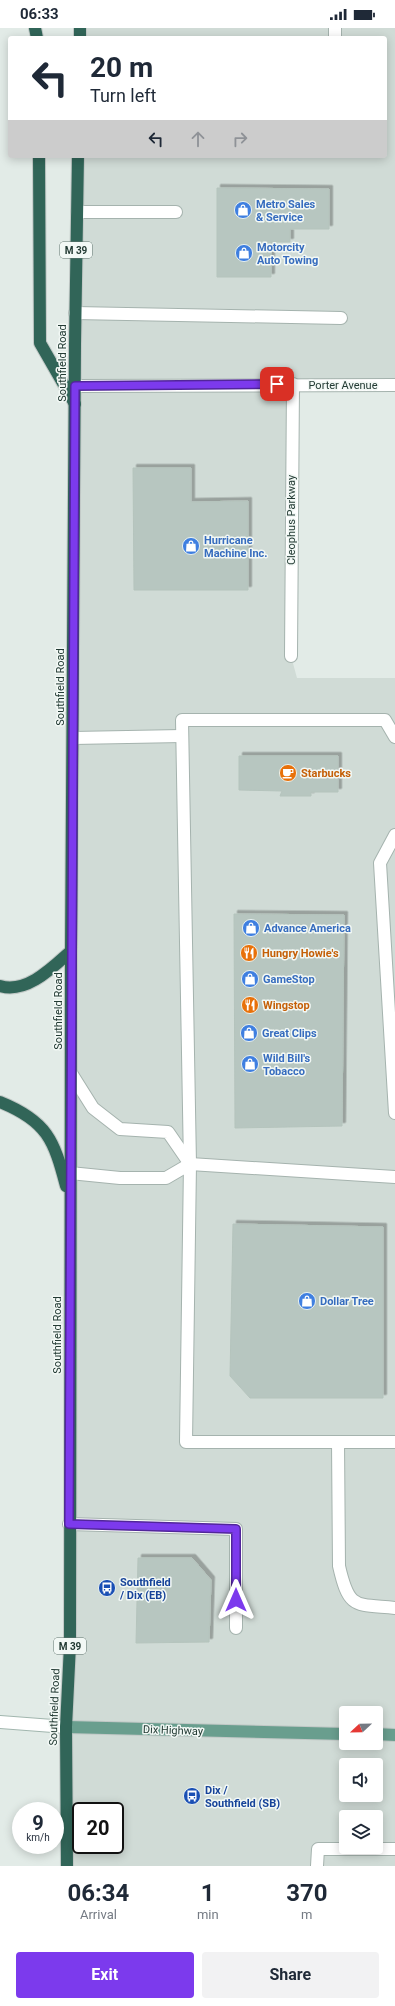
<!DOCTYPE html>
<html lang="en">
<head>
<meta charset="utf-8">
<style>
	:root { --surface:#fff; --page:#f2f2f3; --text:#1f2937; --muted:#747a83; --accent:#7c3aed }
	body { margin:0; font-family:Roboto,sans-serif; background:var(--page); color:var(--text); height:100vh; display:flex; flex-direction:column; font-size:15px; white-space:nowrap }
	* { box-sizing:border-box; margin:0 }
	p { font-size:13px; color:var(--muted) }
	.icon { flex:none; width:22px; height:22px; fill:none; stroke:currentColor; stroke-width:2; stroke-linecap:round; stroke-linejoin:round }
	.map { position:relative; height:1838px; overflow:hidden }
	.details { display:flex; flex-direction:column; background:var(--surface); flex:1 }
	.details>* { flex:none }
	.top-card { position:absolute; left:8px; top:8px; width:379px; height:122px; border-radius:4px; box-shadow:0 2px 10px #0003; background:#fff; color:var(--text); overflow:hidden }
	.needle { width:26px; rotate:248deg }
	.tools { position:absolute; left:339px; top:1678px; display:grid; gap:8px }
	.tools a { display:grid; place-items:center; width:44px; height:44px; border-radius:4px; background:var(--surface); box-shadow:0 2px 10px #0003; font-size:20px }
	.speed { position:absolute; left:12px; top:1774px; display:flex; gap:8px; font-size:20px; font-weight:700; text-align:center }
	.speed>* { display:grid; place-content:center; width:52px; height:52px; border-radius:50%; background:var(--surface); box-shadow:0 2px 10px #0003; line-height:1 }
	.speed small { font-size:10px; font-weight:400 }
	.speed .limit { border:2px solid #111; border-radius:6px; background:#fff; color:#111 }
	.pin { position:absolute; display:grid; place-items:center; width:34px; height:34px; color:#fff; margin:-17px; border-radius:8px; box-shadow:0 2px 6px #0006 }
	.me { position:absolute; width:44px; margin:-22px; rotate:0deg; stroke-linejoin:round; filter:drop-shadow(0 0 3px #0008) }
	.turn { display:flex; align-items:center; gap:14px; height:84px; padding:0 16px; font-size:18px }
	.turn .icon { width:52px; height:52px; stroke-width:2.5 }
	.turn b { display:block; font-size:28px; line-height:34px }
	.lanes { display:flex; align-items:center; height:38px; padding:0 16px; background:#0003; justify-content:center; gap:20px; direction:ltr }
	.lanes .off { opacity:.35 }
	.eta { display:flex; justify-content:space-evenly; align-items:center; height:68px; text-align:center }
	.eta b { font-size:24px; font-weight:700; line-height:28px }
	.cta { display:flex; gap:8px; margin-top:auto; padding:8px 16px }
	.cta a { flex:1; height:46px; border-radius:4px; background:var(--accent); color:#fff; font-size:16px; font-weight:700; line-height:46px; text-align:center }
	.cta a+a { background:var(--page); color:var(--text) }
	.status { display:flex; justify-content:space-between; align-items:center; height:28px; padding:0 20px; background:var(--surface); direction:ltr }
	.status svg { height:11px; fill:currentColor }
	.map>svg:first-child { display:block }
	.built { fill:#d0dbd6; fill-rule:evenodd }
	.building { fill:#b7c6c0; stroke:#b5c4bd; filter:url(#shadow) }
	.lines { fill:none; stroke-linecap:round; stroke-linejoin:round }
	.lane-casing { stroke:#a5b3ae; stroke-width:14 }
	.street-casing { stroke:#a5b3ae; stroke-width:14 }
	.secondary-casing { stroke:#a1b6ae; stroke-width:14 }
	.primary-casing { stroke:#c1c8c6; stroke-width:14 }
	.highway-casing { stroke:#c1c8c6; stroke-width:14 }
	.lane { stroke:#fff; stroke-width:12 }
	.street { stroke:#fff; stroke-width:12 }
	.secondary { stroke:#fff; stroke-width:12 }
	.primary { stroke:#699e8e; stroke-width:12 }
	.highway { stroke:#316558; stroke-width:12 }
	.route-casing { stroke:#51269a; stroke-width:10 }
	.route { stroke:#7c3aed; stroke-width:7 }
	.labels { text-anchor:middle; stroke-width:3; stroke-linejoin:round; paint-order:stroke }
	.shield { fill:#f2f8f5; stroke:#61746e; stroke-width:1 }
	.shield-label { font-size:10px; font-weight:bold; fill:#233b34 }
	.shop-label { font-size:11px; font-weight:bold; fill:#366cbe; stroke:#f2f8f5; text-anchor:start }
	.street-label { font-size:11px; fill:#233b34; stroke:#f2f8f5 }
	.food-label { font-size:11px; font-weight:bold; fill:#c56008; stroke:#f2f8f5; text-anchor:start }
	.transit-label { font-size:11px; font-weight:bold; fill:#164399; stroke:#f2f8f5; text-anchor:start }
</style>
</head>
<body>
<div class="status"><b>06:33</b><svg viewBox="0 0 49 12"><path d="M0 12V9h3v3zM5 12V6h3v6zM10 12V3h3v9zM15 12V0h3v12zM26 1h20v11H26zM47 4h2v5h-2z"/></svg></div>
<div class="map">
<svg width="395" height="1838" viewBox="0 0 395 1838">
	<defs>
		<filter id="shadow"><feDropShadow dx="3.5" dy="-3.5" stdDeviation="0" flood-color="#0004"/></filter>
	</defs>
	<rect width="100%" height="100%" fill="#e2ebe7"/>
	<path class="built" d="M80,0H395V357L293,356L291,628L297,650H395V1838H67L78,128H385V10H80ZM346,1685H376V1715H346ZM346,1737H376V1767H346ZM81,1783H115V1817H81ZM346,1789H376V1819H346Z"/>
	<g class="building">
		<polygon points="217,160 329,161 329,201 290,201 290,214 271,214 271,249 217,249"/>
		<polygon points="133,440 191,440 191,474 248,473 248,562 134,562"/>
		<polygon points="239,728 338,728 338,764 311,764 311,768 280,768 282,763 239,762"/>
		<polygon points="234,886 344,887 342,1098 235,1100"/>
		<polygon points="233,1196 383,1199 383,1370 250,1370 230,1348"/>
		<polygon points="138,1530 192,1530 211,1552 209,1614 136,1615"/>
	</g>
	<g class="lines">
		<g class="lane-casing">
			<g id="lane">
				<polyline points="335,10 335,0"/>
				<polyline points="77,184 176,184"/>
				<polyline points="75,285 341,290"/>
				<polyline points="291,628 293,356"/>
				<polyline points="395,709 385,692 182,692 190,1136 186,1414 395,1414"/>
				<polyline points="73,710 182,708"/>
				<polyline points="395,807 380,835 395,1085"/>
				<polyline points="71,1045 93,1080 120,1101 168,1104 190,1136"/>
				<polyline points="70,1145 120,1150 166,1150 190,1136 395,1149"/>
				<path d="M338,1414L339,1538C349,1582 355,1576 395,1580"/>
				<polyline points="69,1496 236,1501 236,1600"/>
				<polyline points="317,1838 318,1821 395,1821"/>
			</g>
		</g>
		<g class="street-casing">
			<polyline id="street" points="75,358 395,357"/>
		</g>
		<g class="secondary-casing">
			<polyline id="secondary" points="0,1694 66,1699"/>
		</g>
		<g class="primary-casing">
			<g id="primary">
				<polyline points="66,1699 346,1706"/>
				<polyline points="376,1706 395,1707"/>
			</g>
		</g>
		<g class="highway-casing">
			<g id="highway">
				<polyline points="35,0 37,10"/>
				<polyline points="80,0 80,10"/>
				<polyline points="39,128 40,315 75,376"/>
				<path d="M0,958C27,966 53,939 71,923"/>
				<path d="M0,1074C47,1093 54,1112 66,1158"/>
				<polyline points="67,1838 66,1699 70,1617 71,923 75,316 78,128"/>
			</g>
		</g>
		<use href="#lane" class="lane"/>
		<use href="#street" class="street"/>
		<use href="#secondary" class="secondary"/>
		<use href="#primary" class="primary"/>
		<use href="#highway" class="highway"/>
	</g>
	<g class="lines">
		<g class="route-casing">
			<polyline id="route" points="236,1572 236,1501 69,1496 75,358 277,356"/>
		</g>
		<use href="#route" class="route"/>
	</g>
	<defs>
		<g id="shop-disc" transform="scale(0.9)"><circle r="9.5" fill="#3f7fe0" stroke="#f2f8f5"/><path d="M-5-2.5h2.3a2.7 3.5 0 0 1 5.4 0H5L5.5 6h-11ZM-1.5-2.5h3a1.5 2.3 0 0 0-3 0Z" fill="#fff"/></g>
		<g id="cafe-disc" transform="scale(0.9)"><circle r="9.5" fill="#e8710a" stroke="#f2f8f5"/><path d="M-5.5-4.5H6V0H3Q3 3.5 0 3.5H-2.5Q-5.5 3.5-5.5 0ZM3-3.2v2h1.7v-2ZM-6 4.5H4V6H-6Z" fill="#fff"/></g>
		<g id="restaurant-disc" transform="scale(0.9)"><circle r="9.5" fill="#e8710a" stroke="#f2f8f5"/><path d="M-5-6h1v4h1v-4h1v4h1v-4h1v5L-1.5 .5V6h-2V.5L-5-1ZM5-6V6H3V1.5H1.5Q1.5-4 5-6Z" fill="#fff"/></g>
		<g id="bus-disc" transform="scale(0.9)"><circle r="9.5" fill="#1a4fb4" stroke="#f2f8f5"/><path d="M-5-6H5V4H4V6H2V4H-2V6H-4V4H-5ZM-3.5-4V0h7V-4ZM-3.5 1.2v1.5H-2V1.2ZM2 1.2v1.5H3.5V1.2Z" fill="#fff"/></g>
	</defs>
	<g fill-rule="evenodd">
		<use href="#shop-disc" x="243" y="182"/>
		<use href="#shop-disc" x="244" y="225"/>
		<use href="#shop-disc" x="191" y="518"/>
		<use href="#cafe-disc" x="288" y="745"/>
		<use href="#shop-disc" x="251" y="900"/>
		<use href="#restaurant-disc" x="249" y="925"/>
		<use href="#shop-disc" x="250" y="951"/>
		<use href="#restaurant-disc" x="250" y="977"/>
		<use href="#shop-disc" x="249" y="1005"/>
		<use href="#shop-disc" x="250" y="1036"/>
		<use href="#shop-disc" x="307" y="1273"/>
		<use href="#bus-disc" x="107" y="1560"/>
		<use href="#bus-disc" x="192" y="1768"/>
	</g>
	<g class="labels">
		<g class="shield">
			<rect x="60" y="214" width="32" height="16" rx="3"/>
			<rect x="54" y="1610" width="32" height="16" rx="3"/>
		</g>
		<g class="shield-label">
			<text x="76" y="226">M 39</text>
			<text x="70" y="1622">M 39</text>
		</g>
		<g class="shop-label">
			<text x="256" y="180">Metro Sales<tspan x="256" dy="13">&amp; Service</tspan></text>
			<text x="257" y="223">Motorcity<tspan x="257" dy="13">Auto Towing</tspan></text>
			<text x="204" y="516">Hurricane<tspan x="204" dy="13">Machine Inc.</tspan></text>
			<text x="264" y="904">Advance America</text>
			<text x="263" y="955">GameStop</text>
			<text x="262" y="1009">Great Clips</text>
			<text x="263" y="1034">Wild Bill's<tspan x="263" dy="13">Tobacco</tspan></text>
			<text x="320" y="1277">Dollar Tree</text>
		</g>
		<g class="street-label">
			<text transform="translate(62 335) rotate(-90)" y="4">Southfield Road</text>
			<text x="343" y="361">Porter Avenue</text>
			<text transform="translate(291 492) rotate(-90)" y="4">Cleophus Parkway</text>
			<text transform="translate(60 659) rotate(-90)" y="4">Southfield Road</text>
			<text transform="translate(58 983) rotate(-90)" y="4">Southfield Road</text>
			<text transform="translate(57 1307) rotate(-90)" y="4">Southfield Road</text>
			<text transform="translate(54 1679) rotate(-88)" y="4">Southfield Road</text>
			<text transform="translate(173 1702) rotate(2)" y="4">Dix Highway</text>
		</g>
		<g class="food-label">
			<text x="301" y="749">Starbucks</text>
			<text x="262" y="929">Hungry Howie's</text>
			<text x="263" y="981">Wingstop</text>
		</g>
		<g class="transit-label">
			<text x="120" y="1558">Southfield<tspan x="120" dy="13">/ Dix (EB)</tspan></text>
			<text x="205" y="1766">Dix /<tspan x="205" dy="13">Southfield (SB)</tspan></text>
		</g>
	</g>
</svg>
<div class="tools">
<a><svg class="needle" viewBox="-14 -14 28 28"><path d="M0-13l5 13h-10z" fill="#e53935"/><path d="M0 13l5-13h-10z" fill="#747a83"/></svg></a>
<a><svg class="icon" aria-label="sound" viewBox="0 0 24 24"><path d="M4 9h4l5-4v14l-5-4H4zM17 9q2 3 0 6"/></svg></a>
<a><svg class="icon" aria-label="layers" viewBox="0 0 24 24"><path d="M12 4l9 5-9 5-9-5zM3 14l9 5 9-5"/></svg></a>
</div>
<div class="speed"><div>9<small>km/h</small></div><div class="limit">20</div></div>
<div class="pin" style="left:277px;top:356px;background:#d93025"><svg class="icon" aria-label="arrive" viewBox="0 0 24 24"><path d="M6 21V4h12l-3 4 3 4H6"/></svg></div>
<svg class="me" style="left:236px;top:1572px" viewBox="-20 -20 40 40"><path d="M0-17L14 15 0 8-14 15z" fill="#7c3aed" stroke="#fff" stroke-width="4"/></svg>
<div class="top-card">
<div class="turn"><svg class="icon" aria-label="left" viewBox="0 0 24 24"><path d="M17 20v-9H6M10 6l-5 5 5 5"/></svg><div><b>20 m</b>Turn left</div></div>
<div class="lanes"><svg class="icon" aria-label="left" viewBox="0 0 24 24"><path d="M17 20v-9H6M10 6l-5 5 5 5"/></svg><svg class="icon off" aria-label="ahead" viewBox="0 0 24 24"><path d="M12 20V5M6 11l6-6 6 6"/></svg><svg class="icon off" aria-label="right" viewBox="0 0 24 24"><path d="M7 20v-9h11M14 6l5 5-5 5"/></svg></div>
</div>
</div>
<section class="details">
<div class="eta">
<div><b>06:34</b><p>Arrival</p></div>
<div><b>1</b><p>min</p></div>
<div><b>370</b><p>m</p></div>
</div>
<div class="cta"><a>Exit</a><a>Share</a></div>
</section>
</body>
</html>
